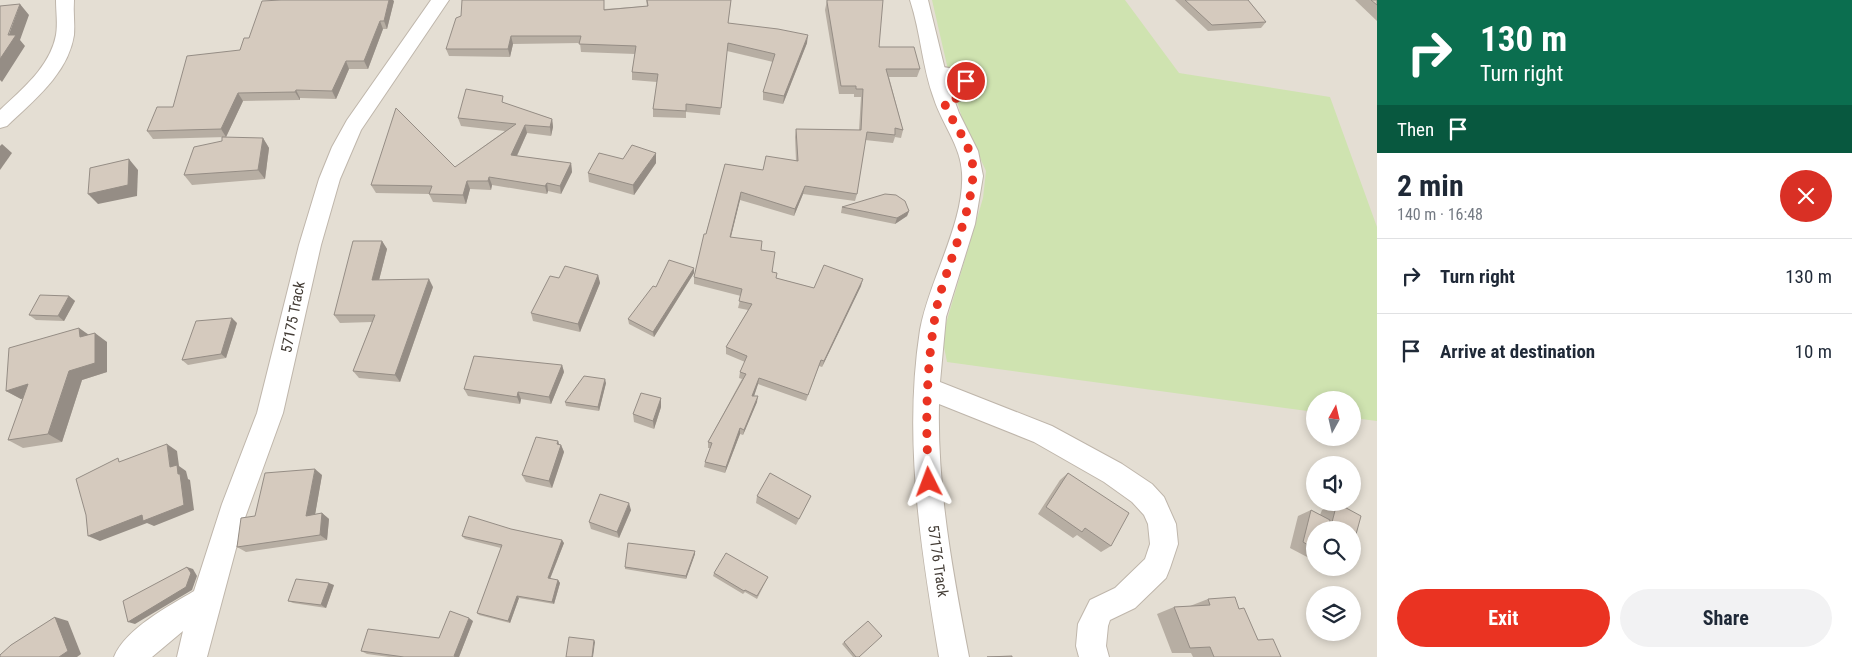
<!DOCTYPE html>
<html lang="en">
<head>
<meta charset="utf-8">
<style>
	:root { --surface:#fff; --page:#f2f2f3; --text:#1f2937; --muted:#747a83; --line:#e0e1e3; --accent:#ea3322 }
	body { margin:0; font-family:"Roboto Condensed",sans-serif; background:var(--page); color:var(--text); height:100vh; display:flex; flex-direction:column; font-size:19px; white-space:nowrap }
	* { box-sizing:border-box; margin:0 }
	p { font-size:16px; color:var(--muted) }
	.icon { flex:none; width:28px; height:28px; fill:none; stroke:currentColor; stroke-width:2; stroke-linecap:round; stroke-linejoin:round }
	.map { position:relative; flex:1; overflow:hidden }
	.panel { display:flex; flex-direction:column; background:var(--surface); width:475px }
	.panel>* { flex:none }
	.top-card { background:#0b6e4f; color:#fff; overflow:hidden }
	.needle { width:32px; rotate:8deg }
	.controls { position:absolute; left:1306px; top:391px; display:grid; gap:10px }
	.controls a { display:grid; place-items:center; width:55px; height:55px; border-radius:50%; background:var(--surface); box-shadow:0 2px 8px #0003; font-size:25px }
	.pin { position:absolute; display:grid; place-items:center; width:42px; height:42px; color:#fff; margin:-21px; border:2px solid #fff; border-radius:50%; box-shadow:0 1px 5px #0007 }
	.me { position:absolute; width:55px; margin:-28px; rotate:357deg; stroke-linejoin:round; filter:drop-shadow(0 0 4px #0008) }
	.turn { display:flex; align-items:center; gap:18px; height:105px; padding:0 20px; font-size:22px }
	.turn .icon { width:65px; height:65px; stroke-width:2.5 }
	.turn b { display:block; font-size:35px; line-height:42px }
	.then { display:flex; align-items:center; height:48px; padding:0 20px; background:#0003; gap:10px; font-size:19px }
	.round { display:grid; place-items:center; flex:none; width:52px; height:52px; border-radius:26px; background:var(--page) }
	.summary { display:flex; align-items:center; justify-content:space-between; height:85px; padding:0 20px }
	h1 { font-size:30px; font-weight:700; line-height:38px }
	.button { display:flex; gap:10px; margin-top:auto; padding:10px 20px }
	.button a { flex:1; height:58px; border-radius:30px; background:var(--accent); color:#fff; font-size:20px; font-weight:700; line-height:58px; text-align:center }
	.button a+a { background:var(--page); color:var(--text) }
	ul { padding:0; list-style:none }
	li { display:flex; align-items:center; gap:15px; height:75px; padding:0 20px; border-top:1px solid var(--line) }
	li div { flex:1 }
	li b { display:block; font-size:19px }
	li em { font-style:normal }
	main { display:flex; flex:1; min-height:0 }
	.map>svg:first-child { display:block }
	.residential { fill:#e4ded3; fill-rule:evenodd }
	.green { fill:#cfe3b0 }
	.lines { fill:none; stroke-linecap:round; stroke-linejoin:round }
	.service-casing { stroke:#bfb6ab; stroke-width:3 }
	.minor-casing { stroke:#bfb6ab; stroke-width:2 }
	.service { fill:#fff; fill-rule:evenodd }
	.minor { fill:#fff; fill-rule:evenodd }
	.wall { fill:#b7aea3 }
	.shaded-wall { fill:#958d85 }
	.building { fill:#d5cabe; stroke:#958d85 }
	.route { stroke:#ea3322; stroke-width:9; stroke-dasharray:0 16.2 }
	.labels { text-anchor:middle; stroke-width:4.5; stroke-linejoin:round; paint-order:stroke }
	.street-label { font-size:15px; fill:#433c35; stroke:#fff }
</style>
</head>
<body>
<main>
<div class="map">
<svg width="1377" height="657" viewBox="0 0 1377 657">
	<rect width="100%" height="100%" fill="#f1ece5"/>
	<path class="residential" d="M0,0H1377V657H0ZM1315,400H1352V438H1315ZM1315,465H1352V502H1315ZM1315,530H1352V568H1315ZM1315,595H1352V632H1315Z"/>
	<polygon class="green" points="932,0 1125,0 1179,73 1330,97 1377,227 1377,421 1353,418 1352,400 1315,400 1315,412 947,362 942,337 983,198 986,171 962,118 949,74"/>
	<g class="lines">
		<g class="service-casing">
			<path id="service" d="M935,66C949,68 965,69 971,84L964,99L944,105L940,104V100L956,95L961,84C955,73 942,74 932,71L930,69Z"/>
		</g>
		<g class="minor-casing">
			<g id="minor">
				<path d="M56,0H74C73,12 75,24 74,35C68,74 33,101 7,126L0,128V110C22,89 50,67 56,35C58,24 56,12 56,0Z"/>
				<path d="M431,0H449L361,130L340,179L321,245L283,413L242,526L207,657H177L183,631L152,657H114C125,629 169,606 194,591L222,504L257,413L299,245L319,179L332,147L347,120Z"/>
				<path d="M910,0H928L949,86L959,113L978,151L983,176L975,224L946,317L940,382L1052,426L1122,464L1152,484L1164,497L1176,524L1178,544L1170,568L1166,578L1135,608L1110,620L1108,626L1106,646L1109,657H1079L1076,646L1078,624L1090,600L1115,588L1145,559L1150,544L1148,524L1144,515L1132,502L1104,482L1034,442L939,404C937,489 953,574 969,657H939C921,549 903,439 920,330C929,280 965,222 962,173C961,146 942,124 934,99C922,67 921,33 910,0Z"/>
			</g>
		</g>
		<use href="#service" class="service"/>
		<use href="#minor" class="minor"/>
	</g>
	<g class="wall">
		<polygon points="646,0 731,0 728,24 807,43 783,104 763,100 763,92 773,62 727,51 720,115 686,112 686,118 653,117 653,109 657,82 632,80 632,72 635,54 581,52 580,43 513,44 510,57 449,56 446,49 461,16 605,9 647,6"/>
		<polygon points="827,0 879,47 920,69 917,77 889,77 903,130 901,138 895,137 893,143 865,140 857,194 855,201 803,194 794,216 740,200 731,237 761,250 776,278 814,288 861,286 822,367 819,366 806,401 758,384 754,396 757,402 743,435 740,434 725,473 704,467 705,462 710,448 708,448 708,442 742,379 739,378 740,372 745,362 726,354 726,347 748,310 738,308 741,296 694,284 694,277 725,164 763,170 796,161 795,137 796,129 859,130 861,97 854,97 854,94 839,94 825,10"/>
		<polygon points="1175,0 1248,0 1266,22 1261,28 1208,31"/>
		<polygon points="1355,0 1377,0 1377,21"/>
		<polygon points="394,1 387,29 383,29 368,69 349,69 336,99 300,98 300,100 243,101 226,137 153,139 147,131 240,50 249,38"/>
		<polygon points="504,103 552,119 553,127 551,136 527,133 517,156 571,163 572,172 561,194 548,191 547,194 492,185 491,190 470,189 466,204 433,202 429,194 376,193 371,185 455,167 505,131 461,126 458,118"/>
		<polygon points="263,138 269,148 265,179 192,185 184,175"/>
		<polygon points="623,159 656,163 634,195 589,182 588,173"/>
		<polygon points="842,207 909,211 907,216 895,224 841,213"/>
		<polygon points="382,241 387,249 379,280 433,287 400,382 359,378 353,371 372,322 340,323 334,315"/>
		<polygon points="694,273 654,337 629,324 628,319 656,287"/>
		<polygon points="598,275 600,283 580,332 533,321 531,313 559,278"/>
		<polygon points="69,296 75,301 64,321 36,320 29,315"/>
		<polygon points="237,323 226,358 188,365 182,360"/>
		<polygon points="79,328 88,335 107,342 107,372 82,380 62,442 23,448 8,440 23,399 21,399 6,391"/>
		<polygon points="562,365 564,372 551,404 521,399 520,404 468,396 464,389"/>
		<polygon points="606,383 599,411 566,406 565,402"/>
		<polygon points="661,398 661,407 654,429 634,422 633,414"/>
		<polygon points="558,441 559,444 561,445 564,452 552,488 526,482 522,475"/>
		<polygon points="1068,473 1111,546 1101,552 1077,535 1073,538 1038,514 1060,480"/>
		<polygon points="322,475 315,514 322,513 329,519 327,540 246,552 237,547 255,516"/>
		<polygon points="757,496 811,496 796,525 756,503"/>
		<polygon points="1337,503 1352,530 1315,530 1315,556 1309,558 1290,548 1298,516 1311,510 1320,515 1322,510"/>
		<polygon points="631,510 619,538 591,529 589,522"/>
		<polygon points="511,529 564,543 550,579 558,580 560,583 554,604 519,598 510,623 479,615 477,613 501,548 465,539 462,536"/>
		<polygon points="695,551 695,554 686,579 625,569 625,567"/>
		<polygon points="714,573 768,577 757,599 745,592 743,594 713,576"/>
		<polygon points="334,585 326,608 293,603 288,601"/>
		<polygon points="1208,599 1239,609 1258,640 1281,657 1193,657 1191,653 1172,653 1157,614 1174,607 1190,606"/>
		<polygon points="473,621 459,657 389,657 367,654 361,651 439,638"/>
		<polygon points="844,642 859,657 853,657 842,644"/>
	</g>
	<g class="shaded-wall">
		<polygon points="389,0 393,0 394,1 387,29 384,21"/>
		<polygon points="20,4 29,15 20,40 25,46 2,82 0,80 0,59"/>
		<polygon points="380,21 383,29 368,69 364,61"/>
		<polygon points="808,35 807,43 783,104 784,96"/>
		<polygon points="511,36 513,44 510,57 508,49"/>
		<polygon points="346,61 349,69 336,99 332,91"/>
		<polygon points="296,90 300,98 300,100 295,92"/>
		<polygon points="238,93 243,101 226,137 221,129"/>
		<polygon points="552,119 553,127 551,136 550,127"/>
		<polygon points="525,125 527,133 513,164 511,155"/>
		<polygon points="263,138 269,148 265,179 258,170"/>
		<polygon points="2,144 12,153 0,170 0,146"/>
		<polygon points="656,153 656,163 634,195 633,185"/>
		<polygon points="129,159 138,170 137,196 98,204 88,194"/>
		<polygon points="571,163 572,172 561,194 560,186"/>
		<polygon points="489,177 492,185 491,190 488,181"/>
		<polygon points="467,181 470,189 466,204 463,195"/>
		<polygon points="547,183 548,191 547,194 545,186"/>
		<polygon points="805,186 803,194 794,216 795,209"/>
		<polygon points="741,192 740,200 729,244 730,237"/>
		<polygon points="909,211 907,216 895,224 897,218"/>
		<polygon points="382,241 387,249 377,288 372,280"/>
		<polygon points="694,268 694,273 654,337 653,332"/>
		<polygon points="598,275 600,283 580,332 578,324"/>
		<polygon points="429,279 433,287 400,382 395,375"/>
		<polygon points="863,279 861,286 822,367 824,361"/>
		<polygon points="69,296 75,301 64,321 58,316"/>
		<polygon points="232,318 237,323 226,358 221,354"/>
		<polygon points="79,328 92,337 80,337"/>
		<polygon points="95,333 107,342 107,372 82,380 62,442 48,434 69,371"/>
		<polygon points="562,365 564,372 551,404 549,397"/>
		<polygon points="759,378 758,384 752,402 752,396"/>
		<polygon points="605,379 606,383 599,411 598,407"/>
		<polygon points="28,384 42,393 21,399 6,391"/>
		<polygon points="518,392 521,399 520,404 517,397"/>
		<polygon points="758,396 757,402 743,435 744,430"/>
		<polygon points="661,398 661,407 654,429 653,421"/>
		<polygon points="740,428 740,434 725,473 726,467"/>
		<polygon points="558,441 560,448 561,445 564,452 552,488 549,481"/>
		<polygon points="167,444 177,451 179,466 186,471 188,479 190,480 194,510 154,526 147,523 100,541 88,536 170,467"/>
		<polygon points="315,469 322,475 314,521 306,516"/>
		<polygon points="629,503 631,510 619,538 617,532"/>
		<polygon points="322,513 329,519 327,540 320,535"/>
		<polygon points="562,540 564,543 549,581 548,578"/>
		<polygon points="695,551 695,554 686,579 686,576"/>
		<polygon points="187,567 193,569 197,576 192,590 135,624 128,622"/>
		<polygon points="558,580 560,583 554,604 552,602"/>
		<polygon points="329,583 334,585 326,608 321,605"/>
		<polygon points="517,596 519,598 510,623 508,621"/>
		<polygon points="55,617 68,621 81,654 77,657 59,657"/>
		<polygon points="469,618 473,621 459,657 454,657 454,656"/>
		<polygon points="594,640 595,642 593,657 592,657"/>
	</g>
	<g class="building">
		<polygon points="281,0 389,0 384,21 380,21 364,61 346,61 332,91 296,90 295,92 238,93 221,129 147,131 157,107 173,107 187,56 240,50 244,38 249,38 262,1"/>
		<polygon points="462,0 604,0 604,10 648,6 647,0 731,0 728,23 778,29 808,35 784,96 763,92 775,54 728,43 721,108 686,104 686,111 653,109 658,74 632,72 636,46 579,44 581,36 511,36 508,49 446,49 456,18 461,16"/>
		<polygon points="827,0 883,0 879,47 914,47 920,69 886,69 903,130 895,128 895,135 867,132 857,194 805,186 795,209 741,192 730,237 762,241 761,250 775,252 772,272 777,273 776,278 814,288 824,265 863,279 824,361 821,360 808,395 759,378 752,396 758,396 744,430 740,428 726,467 705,462 712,443 708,442 746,374 740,372 747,356 726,347 752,304 739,301 742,289 694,277 704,234 706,234 725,164 763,170 766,156 798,161 796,129 861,130 863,89 856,89 856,86 841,86 827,2"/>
		<polygon points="1185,0 1248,0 1266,22 1212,25"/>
		<polygon points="1371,0 1377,0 1377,5"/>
		<polygon points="20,4 8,35 16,35 0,59 0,6"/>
		<polygon points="466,89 503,96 502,102 552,119 550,127 525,125 511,155 571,163 560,186 547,183 545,186 489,177 488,181 467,181 463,195 429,194 432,186 371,185 396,108 455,167 516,124 458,118"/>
		<polygon points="222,137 263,138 258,170 184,175 194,147 222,141"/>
		<polygon points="632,145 656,153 633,185 588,173 599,153 623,159"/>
		<polygon points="129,159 128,185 88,194 90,168"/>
		<polygon points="885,194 896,195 905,201 909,211 897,218 842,207"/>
		<polygon points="353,241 382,241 372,280 429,279 395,375 353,371 375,315 334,315"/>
		<polygon points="669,260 694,268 653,332 628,319 653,286 656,287"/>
		<polygon points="565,266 598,275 578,324 531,313 550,276 559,278"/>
		<polygon points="40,295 69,296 58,316 29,315"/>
		<polygon points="232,318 221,354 182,360 196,321"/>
		<polygon points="79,328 80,337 95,333 95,363 69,371 48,434 8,440 28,384 6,391 9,348"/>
		<polygon points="474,356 562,365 549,397 518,392 517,397 464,389"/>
		<polygon points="584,376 605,379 598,407 565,402"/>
		<polygon points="641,393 661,398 653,421 633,414"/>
		<polygon points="536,437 558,441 557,444 561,445 549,481 522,475"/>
		<polygon points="167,444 170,467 177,465 178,474 180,474 184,505 143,521 142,515 88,536 86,515 76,479 118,458 119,462"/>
		<polygon points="315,469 306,516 322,513 320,535 237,547 241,518 255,516 265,473"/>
		<polygon points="770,473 811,496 799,519 757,496"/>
		<polygon points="1068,473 1129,513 1111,546 1085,528 1082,532 1046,507"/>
		<polygon points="600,494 629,503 617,532 589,522"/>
		<polygon points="1337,503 1361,516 1352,549 1352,530 1330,530"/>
		<polygon points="1311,510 1330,520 1328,530 1315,530 1315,549 1303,542"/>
		<polygon points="469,516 511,529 562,540 548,578 558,580 552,602 517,596 508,621 477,613 502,545 462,536"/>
		<polygon points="628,543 695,551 686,576 625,567"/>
		<polygon points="726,553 768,577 757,596 745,590 744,591 714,573"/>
		<polygon points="187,567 191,573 186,587 128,622 123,601"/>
		<polygon points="296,579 329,583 321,605 288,601"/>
		<polygon points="1235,597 1239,609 1244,608 1258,640 1273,639 1281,657 1214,657 1210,647 1190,648 1174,607 1210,605 1208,599"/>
		<polygon points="450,611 469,618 454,656 456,657 404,657 361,651 368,629 439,638"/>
		<polygon points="55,617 68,651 59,657 0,657 0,655 11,645"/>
		<polygon points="868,621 882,636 859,657 856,657 844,642"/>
		<polygon points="569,637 594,640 592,657 566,657"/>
		<polygon points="1012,656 1012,657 987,657"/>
	</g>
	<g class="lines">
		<path class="route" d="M929,482C925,425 926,368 936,311C943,272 982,193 971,157C966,137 951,121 944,102L960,97L966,86V81"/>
	</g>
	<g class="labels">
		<g class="street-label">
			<text transform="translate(293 317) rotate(-79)" y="5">57175 Track</text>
			<text transform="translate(938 561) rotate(82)" y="5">57176 Track</text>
		</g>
	</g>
</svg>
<div class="controls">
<a><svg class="needle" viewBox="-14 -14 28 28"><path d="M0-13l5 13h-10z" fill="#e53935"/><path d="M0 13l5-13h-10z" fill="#747a83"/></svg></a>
<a><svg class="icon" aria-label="sound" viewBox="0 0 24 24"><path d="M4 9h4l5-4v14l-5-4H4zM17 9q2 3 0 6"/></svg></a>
<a><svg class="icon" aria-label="search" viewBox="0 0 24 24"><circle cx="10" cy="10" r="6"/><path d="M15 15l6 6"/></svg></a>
<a><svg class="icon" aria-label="layers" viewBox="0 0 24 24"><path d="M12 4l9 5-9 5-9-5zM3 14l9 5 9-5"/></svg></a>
</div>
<div class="pin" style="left:966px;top:81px;background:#d93025"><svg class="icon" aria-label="arrive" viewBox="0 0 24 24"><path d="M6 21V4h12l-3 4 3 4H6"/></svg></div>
<svg class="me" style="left:929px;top:482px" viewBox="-20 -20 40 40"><path d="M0-17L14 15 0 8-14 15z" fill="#ea3322" stroke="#fff" stroke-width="4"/></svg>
</div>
<section class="panel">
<div class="top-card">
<div class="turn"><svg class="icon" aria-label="right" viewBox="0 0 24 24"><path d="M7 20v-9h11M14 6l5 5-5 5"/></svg><div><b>130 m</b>Turn right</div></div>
<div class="then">Then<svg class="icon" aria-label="arrive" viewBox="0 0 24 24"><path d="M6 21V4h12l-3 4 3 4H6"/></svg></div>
</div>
<div class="summary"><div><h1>2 min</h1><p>140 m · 16:48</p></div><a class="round" style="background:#d93025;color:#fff"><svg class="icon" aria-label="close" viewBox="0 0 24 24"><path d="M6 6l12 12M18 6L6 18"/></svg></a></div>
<ul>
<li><svg class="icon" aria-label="right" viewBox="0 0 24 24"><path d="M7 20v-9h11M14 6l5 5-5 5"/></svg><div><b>Turn right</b></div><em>130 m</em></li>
<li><svg class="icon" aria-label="arrive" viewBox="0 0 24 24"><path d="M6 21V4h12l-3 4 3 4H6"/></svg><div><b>Arrive at destination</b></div><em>10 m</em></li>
</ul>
<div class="button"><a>Exit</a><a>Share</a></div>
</section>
</main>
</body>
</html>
